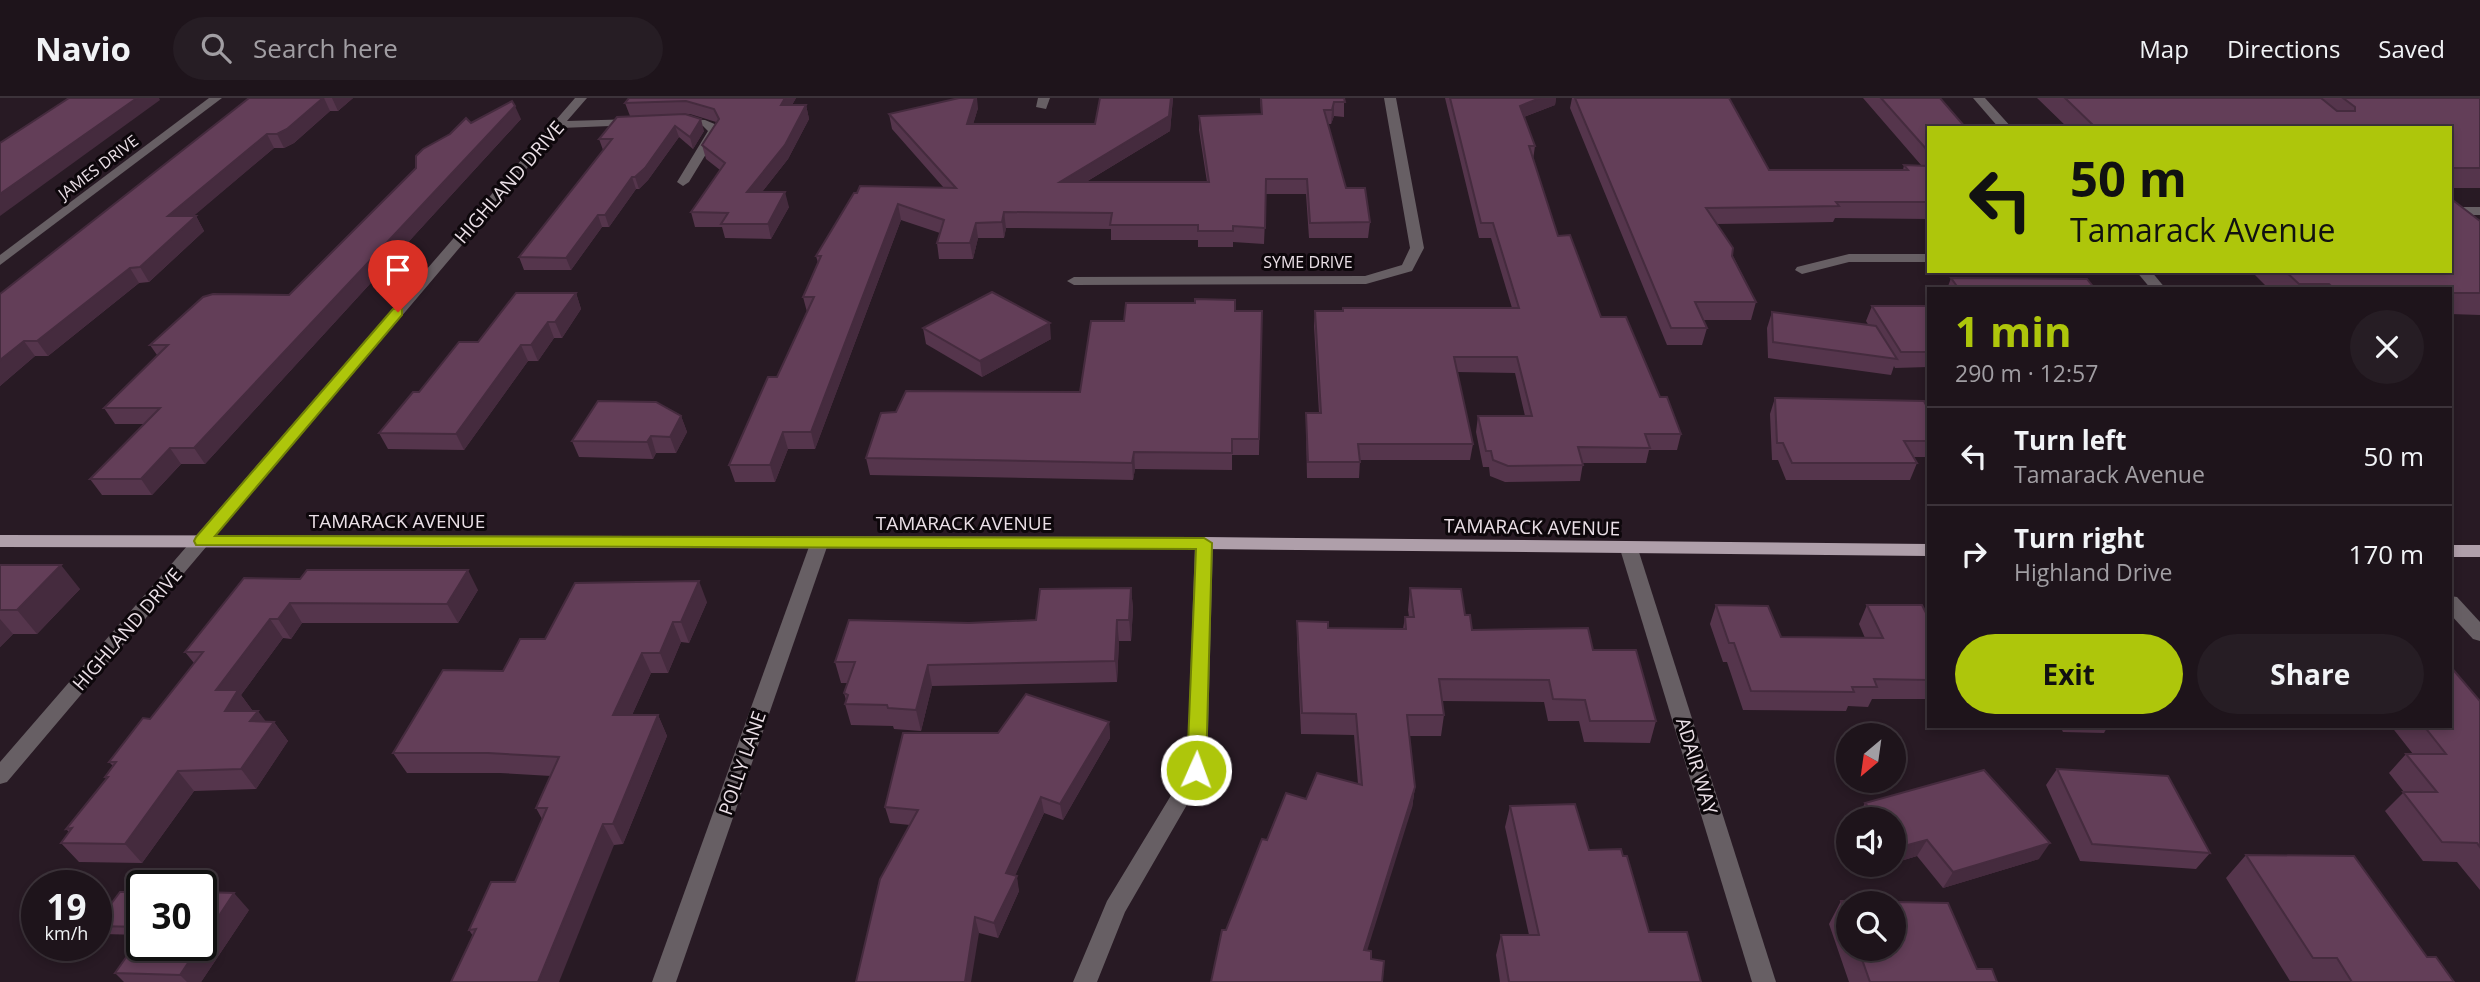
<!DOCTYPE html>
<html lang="en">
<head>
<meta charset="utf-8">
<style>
	:root { --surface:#1e141b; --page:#261d24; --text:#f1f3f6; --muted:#a19ea3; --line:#3c333a; --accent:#aec60b }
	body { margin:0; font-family:"Open Sans",sans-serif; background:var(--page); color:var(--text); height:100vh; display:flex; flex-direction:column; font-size:26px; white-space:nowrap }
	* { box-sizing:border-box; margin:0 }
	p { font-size:23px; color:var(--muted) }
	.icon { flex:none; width:38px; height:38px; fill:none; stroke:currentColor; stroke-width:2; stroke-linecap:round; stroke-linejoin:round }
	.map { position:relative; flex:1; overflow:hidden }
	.sheet { position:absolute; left:1927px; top:189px; width:525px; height:441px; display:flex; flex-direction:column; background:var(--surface); border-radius:0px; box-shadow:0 4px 10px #0003,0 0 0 2px var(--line) }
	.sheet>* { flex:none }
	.banner { position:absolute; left:1927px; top:28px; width:525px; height:147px; border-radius:0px; box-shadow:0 4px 10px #0003,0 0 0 2px var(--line); background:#aec60b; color:#111; overflow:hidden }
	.needle { width:46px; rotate:209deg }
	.buttons { position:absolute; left:1836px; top:625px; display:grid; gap:14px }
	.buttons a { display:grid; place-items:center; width:70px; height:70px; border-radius:50%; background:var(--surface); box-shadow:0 4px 10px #0003,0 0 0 2px var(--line); font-size:35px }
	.speed { position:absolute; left:21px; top:772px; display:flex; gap:14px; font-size:35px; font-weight:700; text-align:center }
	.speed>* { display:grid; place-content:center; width:91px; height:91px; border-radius:50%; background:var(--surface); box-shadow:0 4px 10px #0003,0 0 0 2px var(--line); line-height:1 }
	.speed small { font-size:18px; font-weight:400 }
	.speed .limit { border:4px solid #111; border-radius:10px; background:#fff; color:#111 }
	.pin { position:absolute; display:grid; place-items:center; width:60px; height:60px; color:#fff; margin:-72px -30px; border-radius:50% 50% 50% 0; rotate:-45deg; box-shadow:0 0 7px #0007 }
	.pin .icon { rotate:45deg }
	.me { position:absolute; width:77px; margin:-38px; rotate:2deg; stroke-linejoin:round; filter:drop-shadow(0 0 5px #0008) }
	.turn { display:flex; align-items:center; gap:24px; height:147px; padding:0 28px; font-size:32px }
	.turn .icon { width:91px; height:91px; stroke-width:2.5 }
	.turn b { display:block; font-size:49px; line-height:60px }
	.round { display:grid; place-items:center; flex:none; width:74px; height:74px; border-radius:37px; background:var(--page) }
	.head { display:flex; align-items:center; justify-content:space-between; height:119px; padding:0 28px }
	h1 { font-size:42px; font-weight:700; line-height:52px; color:var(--accent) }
	.button { display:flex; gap:14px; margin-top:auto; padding:14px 28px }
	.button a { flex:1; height:80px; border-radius:42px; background:var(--accent); color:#111; font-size:28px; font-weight:700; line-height:80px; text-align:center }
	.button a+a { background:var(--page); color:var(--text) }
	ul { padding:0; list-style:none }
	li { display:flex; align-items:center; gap:21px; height:98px; padding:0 28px; border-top:2px solid var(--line) }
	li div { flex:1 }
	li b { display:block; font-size:26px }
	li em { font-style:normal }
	header { display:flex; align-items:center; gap:42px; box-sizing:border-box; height:98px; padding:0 35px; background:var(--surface); border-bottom:2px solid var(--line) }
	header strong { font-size:33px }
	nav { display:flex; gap:38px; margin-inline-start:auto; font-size:24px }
	.search { width:490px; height:63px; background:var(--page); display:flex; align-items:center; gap:18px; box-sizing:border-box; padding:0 24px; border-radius:38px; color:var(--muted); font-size:26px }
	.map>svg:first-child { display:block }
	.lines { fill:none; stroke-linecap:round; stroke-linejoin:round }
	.minor { fill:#675f64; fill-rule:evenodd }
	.major { fill:#af9faa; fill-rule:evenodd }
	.wall { fill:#55354c; fill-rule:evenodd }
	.shaded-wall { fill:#452b3e }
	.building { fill:#633e58; stroke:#452b3e; stroke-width:2 }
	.route { fill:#aec60b; stroke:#718107; stroke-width:2 }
	.labels { text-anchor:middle; stroke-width:6; stroke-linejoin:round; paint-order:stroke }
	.far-street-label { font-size:16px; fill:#ebe0e7; stroke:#0d070b }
	.street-label { font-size:19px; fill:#ebe0e7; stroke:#0d070b }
</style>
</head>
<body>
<header>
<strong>Navio</strong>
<div class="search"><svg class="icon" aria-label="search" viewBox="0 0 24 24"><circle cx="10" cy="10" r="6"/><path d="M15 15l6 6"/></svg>Search here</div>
<nav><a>Map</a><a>Directions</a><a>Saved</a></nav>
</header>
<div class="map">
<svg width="2480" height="884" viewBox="0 0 2480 884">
	<rect width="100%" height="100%" fill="#281a24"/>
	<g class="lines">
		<g class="minor">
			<polygon points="209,0 222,0 0,167 0,157"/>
			<polygon points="575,0 587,0 567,23 635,21 641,24 635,27 561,30 7,684 0,686 0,664"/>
			<polygon points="1038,0 1050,0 1046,11 1036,9"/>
			<polygon points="1384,0 1396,0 1424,150 1412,173 1366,186 1074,187 1067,183 1074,179 1365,178 1402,167 1410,150"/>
			<polygon points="1973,0 1985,0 2012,30 1999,30"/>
			<polygon points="680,20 705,22 717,27 720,33 689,84 683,88 677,84 708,33 703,28 676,25 674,23"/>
			<rect x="2450" y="109" width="30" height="8"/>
			<polygon points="1849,156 1928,156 1928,164 1849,164 1802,176 1795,172 1797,169"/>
			<polygon points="2136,173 2151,173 2166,191 2151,191"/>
			<polygon points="1204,439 1213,445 1207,672 1125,814 1097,884 1073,884 1107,803 1187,671 1195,445"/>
			<polygon points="819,440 828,446 676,884 652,884 810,446"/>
			<polygon points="1629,445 1638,451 1776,884 1752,884 1620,451"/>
			<polygon points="2450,498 2457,499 2480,524 2480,543 2473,541 2450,516"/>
		</g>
		<g class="major">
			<polygon points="0,437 1204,439 1928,446 1928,458 1204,451 0,449"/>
			<rect x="2450" y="447" width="30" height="12"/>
		</g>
	</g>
	<g class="wall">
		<polygon points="249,0 353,0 338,13 330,13 294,45 284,50 274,50 193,118 196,118 204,133 149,184 139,185 48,258 35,258 0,288 0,196"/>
		<polygon points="796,0 792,7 806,7 809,21 788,61 762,94 789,109 771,141 725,140 722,129 695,129 691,114 720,72 706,61 702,47 716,24 690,16 687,16 704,33 693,51 679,39 648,82 639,91 636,91 609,129 602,129 571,172 524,172 519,159 603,52 599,41 630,18 625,5"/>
		<polygon points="1100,0 1173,0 1170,33 1086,84 1207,84 1199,32 1199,18 1261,16 1260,0 1344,0 1344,19 1334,18 1331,26 1328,26 1346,90 1370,124 1368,140 1309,140 1306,96 1266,96 1264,146 1233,144 1233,149 1198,149 1198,142 1111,142 1111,131 1006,130 1004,140 978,140 973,161 939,161 937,145 940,135 901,122 815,351 788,351 775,384 735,384 729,367 777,279 807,214 803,199 818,165 816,158 854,95 944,90 892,31 889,16 978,10 973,26 1095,26"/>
		<polygon points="1445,0 1556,0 1555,7 1524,19 1535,48 1533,62 1558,138 1601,219 1660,299 1681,336 1677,352 1649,352 1646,365 1583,365 1580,383 1505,384 1490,378 1489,369 1483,369 1476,334 1478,318 1525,318 1515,275 1457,274 1473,346 1470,362 1360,362 1359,380 1307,380 1306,330 1306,315 1319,315 1314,228 1315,213 1512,210 1491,140 1479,140"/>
		<polygon points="1572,0 1729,0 1769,72 1903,72 1904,67 1921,67 1863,0 1940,0 1928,30 1928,121 1835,120 1833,124 1717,126 1756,204 1751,222 1703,222 1707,230 1702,247 1667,247 1570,10"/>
		<polygon points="2037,0 2480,0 2480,90 2450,90 2450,30 2068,30"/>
		<polygon points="521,21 205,366 181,366 152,397 102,397 90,381 144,326 115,326 104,310 157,257 150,247 289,197 471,25"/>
		<polygon points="2480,123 2480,217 2450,216 2450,191 2269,191 2251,173 2450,173"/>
		<polygon points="1951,180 2095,191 1947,191"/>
		<polygon points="576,195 581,211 562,240 554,240 538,263 528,263 464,352 388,351 379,335 419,294 478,244"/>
		<polygon points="1195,205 1235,213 1262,213 1259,357 1232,357 1232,372 1135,371 1133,382 870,377 866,360 896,314 1080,294 1124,223"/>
		<polygon points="1872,208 1928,208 1928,269 1895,270 1894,268 1891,277 1768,260 1767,230 1772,214 1869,228 1866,223"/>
		<polygon points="923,230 1051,241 982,279 926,246"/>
		<polygon points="1775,300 1928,311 1928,359 1914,359 1917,365 1910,382 1786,382 1778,362 1772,362 1770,316"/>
		<polygon points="681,318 687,334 676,355 656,355 653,361 579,359 572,343"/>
		<polygon points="0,467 80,491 37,536 13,536 0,549"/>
		<polygon points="244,480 478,492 458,525 302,525 291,541 283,540 241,597 252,612 251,613 266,624 274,624 288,643 256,691 194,693 142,765 79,764 61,745 69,734 66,731 106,681 105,679 113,668 109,664 150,621 194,565 185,554"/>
		<polygon points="1131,490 1133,511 1131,543 1119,543 1117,584 932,588 921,633 894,631 893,628 851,627 845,606 846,602 844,595 848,585 841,585 835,564 969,525 1036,522"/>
		<polygon points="1410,490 1465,517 1472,532 1593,552 1656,623 1650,645 1584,644 1579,623 1548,623 1544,604 1442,603 1444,617 1441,638 1409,638 1415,689 1412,710 1226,832 1267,742 1306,701 1358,686 1354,637 1301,636 1297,545 1297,523 1328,530 1403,531 1405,519 1409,519 1408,512"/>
		<polygon points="707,504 689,545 681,544 668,575 651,575 632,617 658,617 667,638 623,746 614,747 473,838 469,832 515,784 542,721 536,710 551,678 500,675 407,675 393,655 545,541"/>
		<polygon points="1716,507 1781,539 1865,540 1859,526 1867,507 1928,517 1928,601 1872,601 1868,609 1848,608 1846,613 1743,612 1727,564 1723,564 1710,526"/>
		<polygon points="2480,603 2480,792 2457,764 2423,763 2385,713 2404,694 2389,675 2406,656 2413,656 2391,628 2450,628"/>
		<polygon points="1109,624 1110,640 1063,722 1044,715 1015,777 1019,793 998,840 979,835 910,727 890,725 885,709 998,635"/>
		<polygon points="2060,628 2108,628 2104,635 2063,634"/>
		<polygon points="2057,671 2210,755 2196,771 2080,763 2046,687"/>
		<polygon points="1865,705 2039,761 1943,790 1917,758 1894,765 1894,721 1857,721"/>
		<polygon points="1510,708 1589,752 1649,834 1701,884 1500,884 1496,857 1501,837 1529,837 1505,729"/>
		<polygon points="2246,757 2427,859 2454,884 2290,883 2226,780"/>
		<polygon points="142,794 142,837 103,836 96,829 96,826"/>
		<path d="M1841,803L1948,805L1977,871H1992L1997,884H1849L1829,826ZM1848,805H1894V850H1848Z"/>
		<polygon points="249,812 201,884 124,884 115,875"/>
	</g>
	<g class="shaded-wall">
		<polygon points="137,0 159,0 160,2 0,118 0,96"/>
		<polygon points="324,0 330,13 294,45 284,50 277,36"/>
		<polygon points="332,0 353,0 338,13"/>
		<polygon points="785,0 796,0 784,21 781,7"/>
		<polygon points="975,0 977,0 978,10 969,40 967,26"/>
		<polygon points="1171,0 1173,0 1170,33 1061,99 1060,84"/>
		<polygon points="1540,0 1556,0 1555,7 1518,21 1520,8"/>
		<polygon points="1334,4 1334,18 1331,26 1332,12"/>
		<polygon points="806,7 809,21 788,61 751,108 747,94"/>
		<polygon points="515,8 521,21 205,366 194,350"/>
		<polygon points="701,21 704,33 693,51 690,39"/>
		<polygon points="675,28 679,39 648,82 639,91 635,79"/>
		<polygon points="267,36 274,50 176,133 168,118"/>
		<polygon points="632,79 636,91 609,129 605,117"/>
		<polygon points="785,94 789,109 771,141 768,126"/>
		<polygon points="898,106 901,122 815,351 811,334"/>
		<polygon points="1004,114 1006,130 1004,140 1002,124"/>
		<polygon points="598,117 602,129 571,172 566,160"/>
		<polygon points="196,118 204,133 149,184 140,169"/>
		<polygon points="976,125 978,140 973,161 970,145"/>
		<polygon points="130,170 139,185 48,258 37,243"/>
		<polygon points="576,195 581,211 562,240 555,224"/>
		<polygon points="548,224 554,240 538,263 531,247"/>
		<polygon points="1050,225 1051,241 982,279 980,263"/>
		<polygon points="24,243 35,258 0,288 0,262"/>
		<polygon points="521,247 528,263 464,352 456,336"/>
		<polygon points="681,318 687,334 676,355 670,339"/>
		<polygon points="783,334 788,351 775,384 770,367"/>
		<polygon points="651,338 656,355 653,361 647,344"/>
		<polygon points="170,350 181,366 152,397 141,381"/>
		<polygon points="1134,354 1135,371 1133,382 1132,365"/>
		<polygon points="61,467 80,491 37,536 17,512"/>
		<polygon points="468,472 478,492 458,525 447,506"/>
		<polygon points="699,483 707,504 689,545 681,524"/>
		<polygon points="1131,490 1133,511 1131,543 1129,522"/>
		<polygon points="290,505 302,525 291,541 278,521"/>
		<polygon points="0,521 13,536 0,549"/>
		<polygon points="270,521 283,540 241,597 252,612 240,632 225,613 216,592"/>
		<polygon points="1117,522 1119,543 1117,584 1115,563"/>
		<polygon points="673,524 681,544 668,575 660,555"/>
		<polygon points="642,555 651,575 623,637 613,617"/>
		<polygon points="928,567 932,588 921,633 916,612"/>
		<polygon points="258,613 270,629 274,624 288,643 256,691 241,671 250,623"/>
		<polygon points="658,617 667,638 623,746 613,726"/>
		<polygon points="1109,624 1110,640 1063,722 1060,706"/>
		<polygon points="178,673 194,693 142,765 125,746"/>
		<polygon points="1415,689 1412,710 1361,872 1364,852"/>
		<polygon points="1041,699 1044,715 1009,791 1006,775"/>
		<polygon points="603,726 614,747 559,884 538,884"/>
		<polygon points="1927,742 1917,758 1894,765 1894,762 1900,749"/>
		<polygon points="2050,745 2039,761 1943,790 1953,774"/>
		<polygon points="1017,778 1019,793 998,840 994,825"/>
		<polygon points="234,795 249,812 201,884 187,884 180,877 200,847 201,847 201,845"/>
		<polygon points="975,819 979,835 971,884 965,884"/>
	</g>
	<g class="building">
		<polygon points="69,0 137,0 0,96 0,45"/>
		<polygon points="249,0 323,0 287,31 277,36 267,36 168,118 196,118 140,169 130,170 37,243 24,243 0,262 0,196"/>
		<polygon points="629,0 785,0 781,7 806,7 785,47 747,94 785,94 768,126 721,126 728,115 691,114 725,65 702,47 719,21 714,11 686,3 625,5"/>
		<polygon points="959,0 975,0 967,26 1095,26 1100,0 1171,0 1169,18 1060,84 1209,84 1199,18 1262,16 1261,0 1344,0 1345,4 1334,4 1332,12 1324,12 1346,90 1365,90 1370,124 1310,125 1307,81 1266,81 1265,130 1233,128 1233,133 1198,133 1198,127 1110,127 1112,115 1004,114 1002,124 976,125 970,145 937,145 944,122 898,106 811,334 783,334 770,367 729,367 768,279 777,279 814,199 803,199 821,158 816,158 854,95 857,95 860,88 956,90 889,16"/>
		<polygon points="1450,0 1540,0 1520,8 1535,48 1529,48 1558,138 1570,137 1601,219 1626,219 1660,299 1667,299 1681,336 1645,336 1650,350 1578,349 1583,367 1508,368 1493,362 1491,353 1486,353 1478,318 1532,318 1517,259 1454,259 1473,346 1358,346 1360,364 1308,364 1306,315 1321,315 1315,213 1343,213 1343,210 1519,210 1493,125 1481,125"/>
		<polygon points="1575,0 1729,0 1769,72 1908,72 1904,67 1928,68 1928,104 1836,104 1839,108 1706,110 1733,150 1732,158 1756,204 1695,204 1707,230 1671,230"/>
		<polygon points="1881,0 1940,0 1966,30 1928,30 1928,53"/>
		<polygon points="2065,0 2321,0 2337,13 2355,13 2355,9 2343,0 2480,0 2480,70 2450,70 2450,30 2096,30"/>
		<polygon points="512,3 515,8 194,350 170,350 141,381 90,381 160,310 104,310 168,247 150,247 203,199 213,196 289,197 416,70 416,58 423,51 450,36 466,20 471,25"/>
		<polygon points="685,16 701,21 690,39 675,28 645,70 635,79 632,79 605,117 598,117 566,160 519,159 612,41 599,41 617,19"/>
		<polygon points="2450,100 2480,123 2480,195 2450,195 2450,191 2334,191 2329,186 2299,186 2285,173 2450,173"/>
		<polygon points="1951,180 2087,181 2095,191 1959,191"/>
		<polygon points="992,194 1050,225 980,263 923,230"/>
		<polygon points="516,195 576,195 555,224 548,224 531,247 521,247 456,336 379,335 413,294 419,294 459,244 478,244"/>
		<polygon points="1195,201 1235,202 1235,213 1262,213 1259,341 1232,341 1232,355 1134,354 1132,365 866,360 881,315 896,314 906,293 1080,294 1091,223 1124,223 1126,205 1195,205"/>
		<polygon points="1872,208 1928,208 1928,254 1901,254"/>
		<polygon points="1772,214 1876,228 1897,261 1773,244"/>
		<polygon points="1775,300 1924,303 1928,311 1928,343 1904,343 1917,365 1792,365 1783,345 1777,345"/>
		<polygon points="598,303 656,304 681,318 670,339 651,338 647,344 572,343"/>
		<polygon points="0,467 61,467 17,512 0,512"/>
		<polygon points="307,472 468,472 447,506 290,505 278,521 270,521 216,592 238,592 225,613 258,613 250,623 274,624 241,671 178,673 125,746 61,745 72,730 66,731 108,679 105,679 116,664 109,664 143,620 150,621 203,554 185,554 244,480 300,481"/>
		<polygon points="699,483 681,524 673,524 660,555 642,555 613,617 658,617 613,726 603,726 538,884 451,884 476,831 469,832 491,784 515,784 547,710 536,710 559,659 488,655 393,655 443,572 503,573 520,541 545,541 575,485"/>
		<polygon points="1131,490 1129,522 1117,522 1115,563 928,567 916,612 888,610 887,607 845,606 848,597 844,595 855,564 835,564 849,522 969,525 1036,522 1040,491"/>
		<polygon points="1410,490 1461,491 1465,517 1470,517 1472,532 1588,530 1593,552 1636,552 1656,623 1590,623 1585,602 1553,601 1549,582 1439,581 1444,617 1407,617 1415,689 1364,852 1371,853 1371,861 1384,863 1382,884 1211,884 1222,832 1226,832 1262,741 1267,742 1286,695 1306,701 1317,675 1362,687 1356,616 1302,615 1297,523 1328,524 1328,530 1406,531 1405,519 1414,519"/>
		<polygon points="1716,507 1768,508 1781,539 1883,540 1867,507 1922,507 1927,517 1928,517 1928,582 1874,581 1877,589 1852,589 1854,594 1751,593 1734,545 1729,545"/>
		<polygon points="2450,568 2480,603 2480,749 2477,745 2442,744 2403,694 2437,694 2406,656 2446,656 2424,628 2450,628"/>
		<polygon points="1026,596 1109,624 1060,706 1041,699 1006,775 1017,778 994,825 975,819 965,884 856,884 880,781 918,712 885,709 903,635 998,635"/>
		<polygon points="2057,671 2168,678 2210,755 2092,746"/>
		<polygon points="1984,672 2050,745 1953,774 1927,742 1900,749 1894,741 1894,721 1878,721 1865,705"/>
		<polygon points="1575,706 1589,752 1621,751 1623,758 1627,758 1649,834 1687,834 1701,884 1509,884 1501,837 1539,837 1510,708"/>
		<polygon points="2246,757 2354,758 2427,859 2436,859 2454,884 2352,884 2337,860 2313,860"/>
		<polygon points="120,794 142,794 142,829 96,828 96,826"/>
		<polygon points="201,794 234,795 201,845"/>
		<polygon points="1841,803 1948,805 1977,871 1992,871 1997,884 1870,884 1858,850 1894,850 1894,805 1848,805 1848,822"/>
		<polygon points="142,837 142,847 200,847 180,877 115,875"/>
	</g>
	<polygon class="route" points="398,210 402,211 402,217 215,438 1204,440 1212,445 1206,672 1203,677 1196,680 1190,677 1187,672 1196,451 196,447 194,443 196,439 393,211"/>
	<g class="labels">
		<g class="far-street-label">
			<text transform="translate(98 69) rotate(-37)" y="6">JAMES DRIVE</text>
			<text x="1308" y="170">SYME DRIVE</text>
		</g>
		<g class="street-label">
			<text transform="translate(509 84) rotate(-49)" y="7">HIGHLAND DRIVE</text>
			<text x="397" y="430">TAMARACK AVENUE</text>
			<text x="964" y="432">TAMARACK AVENUE</text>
			<text transform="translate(1532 429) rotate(1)" y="7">TAMARACK AVENUE</text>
			<text transform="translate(127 531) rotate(-49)" y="7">HIGHLAND DRIVE</text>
			<text transform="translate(742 665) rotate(-71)" y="7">POLLY LANE</text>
			<text transform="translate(1697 668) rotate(73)" y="7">ADAIR WAY</text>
		</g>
	</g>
</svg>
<div class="buttons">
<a><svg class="needle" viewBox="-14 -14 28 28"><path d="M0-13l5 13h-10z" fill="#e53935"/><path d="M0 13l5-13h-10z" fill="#a19ea3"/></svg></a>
<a><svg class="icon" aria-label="sound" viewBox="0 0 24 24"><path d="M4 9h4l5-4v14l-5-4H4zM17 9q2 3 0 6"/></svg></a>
<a><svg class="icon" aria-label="search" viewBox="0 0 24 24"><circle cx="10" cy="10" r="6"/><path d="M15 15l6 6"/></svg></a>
</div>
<div class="speed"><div>19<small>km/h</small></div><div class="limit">30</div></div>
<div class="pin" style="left:398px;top:214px;background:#d93025"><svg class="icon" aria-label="arrive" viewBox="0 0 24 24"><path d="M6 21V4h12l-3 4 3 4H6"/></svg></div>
<svg class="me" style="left:1196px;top:672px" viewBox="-20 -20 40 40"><circle r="17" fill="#aec60b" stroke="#fff" stroke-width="3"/><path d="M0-11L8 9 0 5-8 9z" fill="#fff"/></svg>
<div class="banner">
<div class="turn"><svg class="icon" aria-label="left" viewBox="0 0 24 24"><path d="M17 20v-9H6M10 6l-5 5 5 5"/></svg><div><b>50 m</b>Tamarack Avenue</div></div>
</div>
<section class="sheet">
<div class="head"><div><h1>1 min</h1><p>290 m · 12:57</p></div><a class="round"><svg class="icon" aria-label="close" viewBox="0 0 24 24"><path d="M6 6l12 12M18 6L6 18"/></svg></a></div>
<ul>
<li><svg class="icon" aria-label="left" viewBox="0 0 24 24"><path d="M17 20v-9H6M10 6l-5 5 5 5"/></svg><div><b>Turn left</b><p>Tamarack Avenue</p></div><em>50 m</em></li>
<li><svg class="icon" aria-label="right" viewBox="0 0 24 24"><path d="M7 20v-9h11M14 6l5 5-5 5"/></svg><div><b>Turn right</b><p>Highland Drive</p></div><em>170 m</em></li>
</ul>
<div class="button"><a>Exit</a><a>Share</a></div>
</section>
</div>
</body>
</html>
